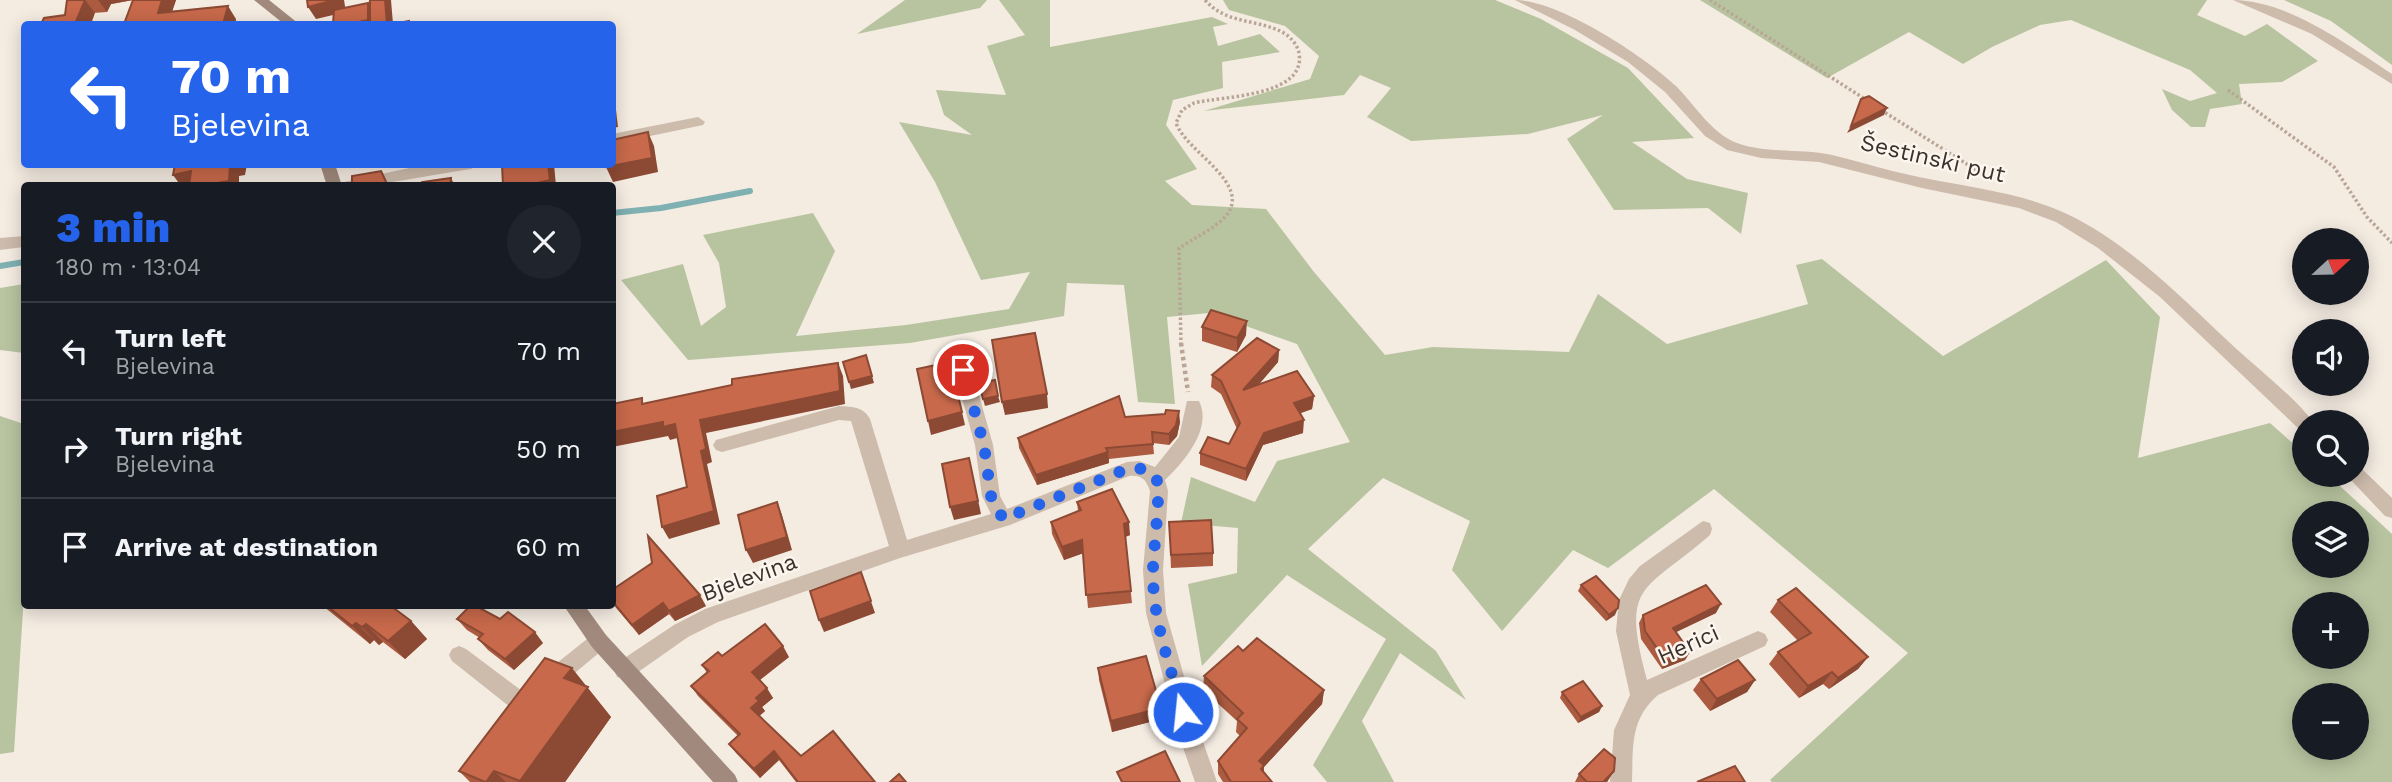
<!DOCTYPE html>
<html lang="en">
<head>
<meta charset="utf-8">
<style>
	:root { --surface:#171b24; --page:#20242c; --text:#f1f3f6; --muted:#9ea1a6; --line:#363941; --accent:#2563eb }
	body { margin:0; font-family:"Work Sans",sans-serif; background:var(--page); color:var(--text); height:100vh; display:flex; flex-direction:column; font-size:26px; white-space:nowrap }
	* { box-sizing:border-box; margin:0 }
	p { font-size:23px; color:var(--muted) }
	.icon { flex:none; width:38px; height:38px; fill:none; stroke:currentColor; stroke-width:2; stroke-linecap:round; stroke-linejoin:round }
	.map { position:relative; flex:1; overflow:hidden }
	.sheet { position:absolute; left:21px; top:182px; width:595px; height:427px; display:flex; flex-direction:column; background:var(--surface); border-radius:7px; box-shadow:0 4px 18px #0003 }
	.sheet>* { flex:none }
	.banner { position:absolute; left:21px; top:21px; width:595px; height:147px; border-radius:7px; box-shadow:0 4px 18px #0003; background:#2563eb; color:#fff; overflow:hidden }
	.needle { width:46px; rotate:68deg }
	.controls { position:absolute; left:2292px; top:228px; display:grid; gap:14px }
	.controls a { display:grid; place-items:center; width:77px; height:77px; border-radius:50%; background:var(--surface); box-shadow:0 4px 18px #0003; font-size:35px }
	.pin { position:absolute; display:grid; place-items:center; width:60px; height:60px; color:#fff; margin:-30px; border:4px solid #fff; border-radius:50%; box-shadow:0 2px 7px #0007 }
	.me { position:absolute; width:77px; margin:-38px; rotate:344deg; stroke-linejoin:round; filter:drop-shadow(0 0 5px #0008) }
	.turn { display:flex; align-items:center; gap:24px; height:147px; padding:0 35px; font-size:32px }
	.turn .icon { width:91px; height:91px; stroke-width:2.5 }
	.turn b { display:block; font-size:49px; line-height:60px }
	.round { display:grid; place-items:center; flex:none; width:74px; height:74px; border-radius:37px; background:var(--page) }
	.headline { display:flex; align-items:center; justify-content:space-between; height:119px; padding:0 35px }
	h1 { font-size:42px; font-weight:800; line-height:52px; color:var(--accent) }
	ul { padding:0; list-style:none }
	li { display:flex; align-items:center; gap:21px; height:98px; padding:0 35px; border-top:2px solid var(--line) }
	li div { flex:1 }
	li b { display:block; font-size:26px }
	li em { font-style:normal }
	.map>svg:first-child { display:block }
	.green { fill:#b8c4a0; fill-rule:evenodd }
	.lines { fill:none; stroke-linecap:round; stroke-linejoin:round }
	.stream { stroke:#7fb0b2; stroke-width:6 }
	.path-far1 { stroke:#b9a596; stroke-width:3.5; stroke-dasharray:2.5 2.5; stroke-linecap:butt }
	.path { stroke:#b9a596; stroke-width:4.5; stroke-dasharray:3.5 3.5; stroke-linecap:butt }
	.street { fill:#cdbbac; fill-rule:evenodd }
	.secondary { fill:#a18a7d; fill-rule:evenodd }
	.wall { fill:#ac5a40 }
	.shaded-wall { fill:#8c4a34 }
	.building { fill:#c8694b; stroke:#8c4a34; stroke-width:2 }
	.route { stroke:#2563eb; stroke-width:12; stroke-dasharray:0 21.6 }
	.labels { text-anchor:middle; stroke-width:5; stroke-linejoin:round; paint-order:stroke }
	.street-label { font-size:23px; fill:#3b302b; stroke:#fbf5ee }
</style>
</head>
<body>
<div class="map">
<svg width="2392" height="782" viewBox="0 0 2392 782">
	<rect width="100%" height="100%" fill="#f4ebe1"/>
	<g class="green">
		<polygon points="905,0 987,0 980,8 857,34"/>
		<path d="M999,0H1050V47L1212,17L1228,24L1213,27L1218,46L1260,34L1280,52L1222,62L1223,88L1173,100L1166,125L1197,169L1165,181L1192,205L1266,209L1314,272L1385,355L1433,347L1569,352L1598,294L1667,344L1808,304L1796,265L1822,259L1943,356L2106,260L2160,317L2138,458L2270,423L2305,454V474H2327L2392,534V782H1772L1770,780L1908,653L1714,489L1608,568L1573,550L1502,631L1452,570L1470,521L1383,478L1308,549L1436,651L1466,700L1400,653L1362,721L1394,782H1327L1313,765L1386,639L1287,575L1202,666L1188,584L1237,573L1238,528L1181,523L1191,477L1255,502L1277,461L1350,442L1297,344L1209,313L1167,317L1175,404L1138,402L1124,285L1067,283L1064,316L910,343L688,360L621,280L683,264L701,326L726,307L719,263L703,235L813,213L835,251L796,336L906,325L1009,309L1030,272L981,280L935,182L899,122L972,135L944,115L936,90L1006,95L987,46L1025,35ZM2305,513H2357V565H2305ZM2305,604H2357V656H2305ZM2305,695H2357V747H2305Z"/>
		<polygon points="1223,0 1495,0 1541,19 1628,68 1694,138 1632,142 1687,179 1748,193 1741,234 1708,208 1614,210 1567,139 1603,115 1528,134 1411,141 1367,117 1391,88 1360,75 1344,95 1204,111 1310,79 1319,56 1285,26 1229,10"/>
		<polygon points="1700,0 2207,0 2197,15 2245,36 2267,24 2318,61 2282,82 2239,84 2242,104 2210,109 2205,127 2191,127 2172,110 2162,89 2190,101 2217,93 2190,70 2071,20 2040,25 1992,47 1963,64 1909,32 1827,78"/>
		<polygon points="2284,0 2392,0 2392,65 2331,21"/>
		<polygon points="24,284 24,353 0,350 0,288"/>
		<polygon points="0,416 24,424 24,594 14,752 0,754"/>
	</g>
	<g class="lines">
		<g class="stream">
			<polyline points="612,213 661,208 750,191"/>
			<polyline points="0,266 24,262"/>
		</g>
		<g class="path-far1">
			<polyline points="1710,0 1868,101"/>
			<polyline points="2228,90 2334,167 2367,217 2392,243"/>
			<polyline points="1881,110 1989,178"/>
			<path d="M1181,345L1179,248C1193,239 1212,230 1224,218C1256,185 1186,152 1176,123L1182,110L1194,103C1222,96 1307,97 1299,53C1297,43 1288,34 1278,30C1252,19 1225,23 1205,0"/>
		</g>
		<polyline class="path" points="1181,343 1188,392"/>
		<g class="street">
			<path d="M1515,0C1559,0 1644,56 1676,86C1695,105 1711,133 1737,143C1767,154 1801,148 1832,155C1864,163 1896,173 1929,179C1975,188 2025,194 2067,214C2128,243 2180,296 2229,342C2252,364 2295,397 2313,422H2305V431L2299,429L2160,297L2098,248L2056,222L2019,208L1922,188L1819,162L1761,158L1727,150L1705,136L1665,92L1628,62L1575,30Z"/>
			<path d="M2233,0C2287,0 2348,45 2392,74V84L2312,34Z"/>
			<polygon points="698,117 705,122 703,125 612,144 612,134"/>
			<path d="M428,164H478L471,169C428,175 385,186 342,186L344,182Z"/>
			<polygon points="24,236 24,247 0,250 0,238"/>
			<path d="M963,363L969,365L972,370L993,445L1000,496L1007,509L1127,462L1139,461L1155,467L1179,437L1187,401H1199C1213,429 1183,463 1165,480L1168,491L1163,570L1166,613L1201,736L1217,782H1195L1179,736L1146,613L1143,570L1150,491C1146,479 1141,475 1129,476L1010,525L900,558L718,622L688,637L631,677L624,679L617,677L614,670L617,663L674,625L705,609L889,546L851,421L839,420L722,452L716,450L713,445L716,440L839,406C852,407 863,406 870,419L907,540L991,514L982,496L975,445L954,370L957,365Z"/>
			<polygon points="2357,467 2362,469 2392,498 2392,518 2385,516 2350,479 2347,474 2357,474"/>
			<path d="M1703,521L1710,523L1712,529L1710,535C1644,593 1620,581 1647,680L1758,631L1765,634L1768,640L1765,646L1658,695C1630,719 1633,747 1632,782H1610L1614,730L1630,695L1616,631L1619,600L1629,579L1640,566Z"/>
			<polygon points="599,632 606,635 609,641 606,647 529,711 522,714 515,711 452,661 449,655 452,649 459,646 466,649 522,691 592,635"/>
		</g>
		<g class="secondary">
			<polygon points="254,0 269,0 299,24 284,24"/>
			<polygon points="320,164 335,164 342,186 327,186"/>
			<polygon points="564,606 585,606 606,635 735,775 738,782 713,782 592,647"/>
		</g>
	</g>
	<g class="wall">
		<polygon points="67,0 176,0 172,11 236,19 235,24 124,24 133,0 111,4 107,12 65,15"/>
		<polygon points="1202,327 1246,335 1237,352 1202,341"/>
		<polygon points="1279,350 1278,362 1259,384 1314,396 1312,409 1300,413 1303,433 1263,445 1246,481 1200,465 1200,453 1229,444 1237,429 1221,394 1211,387 1212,375"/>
		<polygon points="1125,417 1180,422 1177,436 1169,445 1153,443 1154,454 1109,459 1109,463 1037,485 1019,448 1018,438"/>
		<polygon points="1077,502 1130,535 1125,537 1132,603 1088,608 1083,553 1064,560 1052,534 1051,522 1078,511"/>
		<polygon points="1169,522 1213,553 1213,566 1171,568"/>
		<polygon points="1581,585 1615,615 1606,621 1578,591"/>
		<polygon points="612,587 614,589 706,606 675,621 669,614 639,635 612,603"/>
		<polygon points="1778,600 1868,657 1858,669 1829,689 1823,684 1799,698 1769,664 1778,652 1798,641 1770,612"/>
		<polygon points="323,606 391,606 411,621 427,639 405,659 383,642 379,645 374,640 370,644"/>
		<polygon points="1716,613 1676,632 1690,652 1685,660 1662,669 1641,639 1639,623 1643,615"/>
		<polygon points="457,619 543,643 514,670 488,650 478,639 480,638 467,630"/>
		<polygon points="1243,651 1324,690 1322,704 1264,767 1264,773 1272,782 1223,782 1218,774 1218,761 1240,736 1236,732 1237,721 1203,690 1204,676"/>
		<polygon points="722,656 789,657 760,680 773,698 762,707 765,711 759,716 801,756 875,782 796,782 779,760 760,778 736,753 729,744 738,736 698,696 691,686 707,673 702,665"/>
		<polygon points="1098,668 1161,708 1161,719 1112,732 1099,680"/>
		<polygon points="1701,679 1755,680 1747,692 1710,711 1693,690"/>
		<polygon points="586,686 611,717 565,782 470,782 459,771"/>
		<polygon points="1562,692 1602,706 1599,712 1578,723 1560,698"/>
		<polygon points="1614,771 1607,782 1575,782 1579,774"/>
	</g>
	<g class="shaded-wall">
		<polygon points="85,0 95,13 91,24 75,24"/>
		<polygon points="98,0 133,0 111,4 107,12"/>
		<polygon points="162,0 176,0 168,24 158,13"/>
		<polygon points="335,0 344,0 346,12 316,19 308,7"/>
		<polygon points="385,0 391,0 393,24 387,24"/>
		<polygon points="368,3 376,18 376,24 349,24"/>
		<polygon points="228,6 236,19 235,24 223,24"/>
		<polygon points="612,101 616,110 618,127 612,128"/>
		<polygon points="1887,108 1884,115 1847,133 1851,126"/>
		<polygon points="648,132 654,146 658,172 613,182 606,167"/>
		<polygon points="230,164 247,164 245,175 239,176 239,186 200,186"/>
		<polygon points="548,164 554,164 556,186 525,186"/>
		<polygon points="191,171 193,186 181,186 173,175"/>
		<polygon points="451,178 455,186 450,186"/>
		<polygon points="1247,321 1246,335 1237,352 1237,338"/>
		<polygon points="1279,350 1278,362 1243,403 1243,390"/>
		<polygon points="838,363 843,376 845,404 706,433 712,462 707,464 720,524 669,539 662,527 714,511 701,451 700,420"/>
		<polygon points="872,376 874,383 851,389 849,382"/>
		<polygon points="1047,394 1048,408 1005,415 1002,402"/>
		<polygon points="998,396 1000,402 985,406 983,399"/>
		<polygon points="1314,396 1312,409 1293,416 1294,403"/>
		<polygon points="1179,411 1180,422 1177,436 1169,445 1169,434"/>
		<polygon points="962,412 965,425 931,435 928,421"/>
		<polygon points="1304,420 1303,433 1263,445 1246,481 1246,469 1264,433"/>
		<polygon points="663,422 675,424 681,437 670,440 668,436 612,447 612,432"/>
		<polygon points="1108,452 1109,463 1037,485 1036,475"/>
		<polygon points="972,471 981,514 954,520 950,507"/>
		<polygon points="777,502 782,515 792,550 753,563 746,550"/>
		<polygon points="1129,522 1130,535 1125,537 1124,524"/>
		<polygon points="1082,540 1084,553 1064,560 1062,547"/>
		<polygon points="861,572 875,613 824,632 819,620"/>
		<polygon points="700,595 706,606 675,621 669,611"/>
		<polygon points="663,603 669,614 639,635 632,625"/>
		<polygon points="1721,604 1716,613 1668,636 1673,628"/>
		<polygon points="1618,608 1615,615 1606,621 1609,615"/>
		<polygon points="411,621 427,639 405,659 388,641"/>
		<polygon points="356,623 374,640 370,644 352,626"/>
		<polygon points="366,624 383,642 379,645 362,627"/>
		<polygon points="535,632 543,643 514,670 505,659"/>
		<polygon points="783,646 789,657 757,682 752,672"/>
		<polygon points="1690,652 1685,660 1662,669 1666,661"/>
		<polygon points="1868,657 1858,669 1829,689 1838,678"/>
		<polygon points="572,668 611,717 565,782 521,782 520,781 564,678"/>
		<polygon points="1832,672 1823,684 1799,698 1808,686"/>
		<polygon points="1755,680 1747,692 1710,711 1717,699"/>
		<polygon points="767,688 773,698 762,707 765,711 757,718 751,708 756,698"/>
		<polygon points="1324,690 1322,704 1264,767 1263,778 1259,761"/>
		<polygon points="1602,706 1599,712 1578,723 1581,717"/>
		<polygon points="1161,708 1161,719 1112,732 1111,721"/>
		<polygon points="774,751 779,760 760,778 754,769"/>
		<polygon points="494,771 506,782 486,782"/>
		<polygon points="1614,771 1607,782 1603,782"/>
	</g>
	<g class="building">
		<polygon points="67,0 85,0 75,24 41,24 44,18 65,15"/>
		<polygon points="133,0 162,0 158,13 228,6 223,24 124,24"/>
		<polygon points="307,0 335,0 308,7"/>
		<polygon points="370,0 385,0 387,24 370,24"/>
		<polygon points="368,3 368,20 349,24 333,24 334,10"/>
		<polygon points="409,21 409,24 393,24"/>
		<polygon points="1869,96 1887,108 1851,126 1861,99"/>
		<polygon points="648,132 652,158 606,167 606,164 612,164 612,140"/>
		<polygon points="175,164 230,164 229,181 200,186 189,186 191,171 173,175"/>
		<polygon points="502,164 548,164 550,180 525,186 503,186"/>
		<polygon points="381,171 388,186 352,186 352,176"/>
		<polygon points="451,178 450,186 422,186 422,182"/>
		<polygon points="1211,310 1247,321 1237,338 1202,327"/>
		<polygon points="1035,333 1047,394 1002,402 992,340"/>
		<polygon points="1257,338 1279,350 1243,390 1297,371 1314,396 1294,403 1304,420 1264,433 1246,469 1200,453 1208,437 1229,444 1240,423 1221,381 1212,375"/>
		<polygon points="866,355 872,376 849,382 843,362"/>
		<polygon points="950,362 962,412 928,421 917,369"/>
		<polygon points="838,363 840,391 700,420 706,449 701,451 714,511 662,527 657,496 687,487 675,424 663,427 663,422 612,432 612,404 642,398 642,404 732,385 732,379"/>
		<polygon points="995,380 998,396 983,399 979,383"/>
		<polygon points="1119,396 1125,417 1165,414 1166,410 1179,411 1176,425 1169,434 1152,432 1153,444 1106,448 1108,452 1036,475 1018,438"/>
		<polygon points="969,458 978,501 950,507 942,464"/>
		<polygon points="1112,489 1129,522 1124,524 1131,591 1086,595 1082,540 1062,547 1051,522 1081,510 1077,502"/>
		<polygon points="777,502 787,537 746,550 738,515"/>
		<polygon points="1211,520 1213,553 1171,555 1169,522"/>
		<polygon points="648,536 700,595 669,611 663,603 632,625 612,601 612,590 652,563"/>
		<polygon points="861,572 871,601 819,620 810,591"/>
		<polygon points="1596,576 1619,600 1618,608 1609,615 1581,585"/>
		<polygon points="1706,585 1721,604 1673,628 1690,652 1666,661 1645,631 1643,615"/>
		<polygon points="1796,588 1868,657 1838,678 1832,672 1808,686 1778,652 1811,633 1778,600"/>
		<polygon points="327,606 391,606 411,621 388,641 366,624 362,627 356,623 352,626"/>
		<polygon points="470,606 476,606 500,619 508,612 535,632 505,659 478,639 483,634 457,619"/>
		<polygon points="765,624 783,646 752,672 767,688 756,698 759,701 751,708 801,756 833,731 875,782 798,782 774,751 754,769 729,744 740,734 691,686 709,671 702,665 718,652 722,656"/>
		<polygon points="1257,638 1324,690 1259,761 1264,765 1261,769 1272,782 1231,782 1218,761 1247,728 1237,719 1243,713 1204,676 1238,646 1243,651"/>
		<polygon points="1146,656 1161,708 1111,721 1098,668"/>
		<polygon points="545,658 572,668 564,678 588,687 520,781 494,771 486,782 485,782 459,771"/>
		<polygon points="1738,660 1755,680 1717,699 1701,679"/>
		<polygon points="1583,681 1602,706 1581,717 1562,692"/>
		<polygon points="1604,749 1615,758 1614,771 1603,782 1587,782 1579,774"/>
		<polygon points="1165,751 1180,782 1122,782 1117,772"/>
		<polygon points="1735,766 1745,782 1697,782"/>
		<polygon points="899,774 906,782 890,782"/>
	</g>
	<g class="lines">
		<path class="route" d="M963,370L984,445L991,496L1003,519L1127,469C1137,468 1149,467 1156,478C1162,489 1153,552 1153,570C1152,619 1170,665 1183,712"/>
	</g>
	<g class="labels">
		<g class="street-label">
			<text transform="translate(1933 158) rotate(13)" y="8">Šestinski put</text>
			<text transform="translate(749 577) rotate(-20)" y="8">Bjelevina</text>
			<text transform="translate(1688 644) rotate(-24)" y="8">Herici</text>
		</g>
	</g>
</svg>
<div class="controls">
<a><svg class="needle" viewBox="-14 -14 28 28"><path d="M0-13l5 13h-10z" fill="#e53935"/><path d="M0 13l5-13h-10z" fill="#9ea1a6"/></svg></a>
<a><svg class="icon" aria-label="sound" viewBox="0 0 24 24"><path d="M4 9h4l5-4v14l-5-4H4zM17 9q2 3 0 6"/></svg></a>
<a><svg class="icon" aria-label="search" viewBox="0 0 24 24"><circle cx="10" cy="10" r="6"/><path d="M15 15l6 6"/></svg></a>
<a><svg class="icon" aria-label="layers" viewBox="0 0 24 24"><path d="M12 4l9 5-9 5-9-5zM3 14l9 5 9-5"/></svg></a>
<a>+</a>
<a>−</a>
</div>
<div class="pin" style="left:963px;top:370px;background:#d93025"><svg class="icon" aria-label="arrive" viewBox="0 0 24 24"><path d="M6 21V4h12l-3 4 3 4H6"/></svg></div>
<svg class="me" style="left:1183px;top:712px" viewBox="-20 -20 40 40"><circle r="17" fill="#2563eb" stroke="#fff" stroke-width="3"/><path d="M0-11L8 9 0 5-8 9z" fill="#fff"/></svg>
<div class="banner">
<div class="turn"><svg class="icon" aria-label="left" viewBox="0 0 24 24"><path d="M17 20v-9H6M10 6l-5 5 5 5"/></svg><div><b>70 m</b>Bjelevina</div></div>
</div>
<section class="sheet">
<div class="headline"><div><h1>3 min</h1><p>180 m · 13:04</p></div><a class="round"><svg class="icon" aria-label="close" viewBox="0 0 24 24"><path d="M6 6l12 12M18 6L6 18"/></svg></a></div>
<ul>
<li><svg class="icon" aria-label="left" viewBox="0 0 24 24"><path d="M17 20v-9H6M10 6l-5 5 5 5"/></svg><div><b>Turn left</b><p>Bjelevina</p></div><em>70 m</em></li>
<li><svg class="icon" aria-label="right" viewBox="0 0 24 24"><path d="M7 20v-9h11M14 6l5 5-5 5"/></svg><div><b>Turn right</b><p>Bjelevina</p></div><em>50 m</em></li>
<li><svg class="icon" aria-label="arrive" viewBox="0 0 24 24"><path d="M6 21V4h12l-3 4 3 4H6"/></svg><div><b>Arrive at destination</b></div><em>60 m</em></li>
</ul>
</section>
</div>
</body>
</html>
